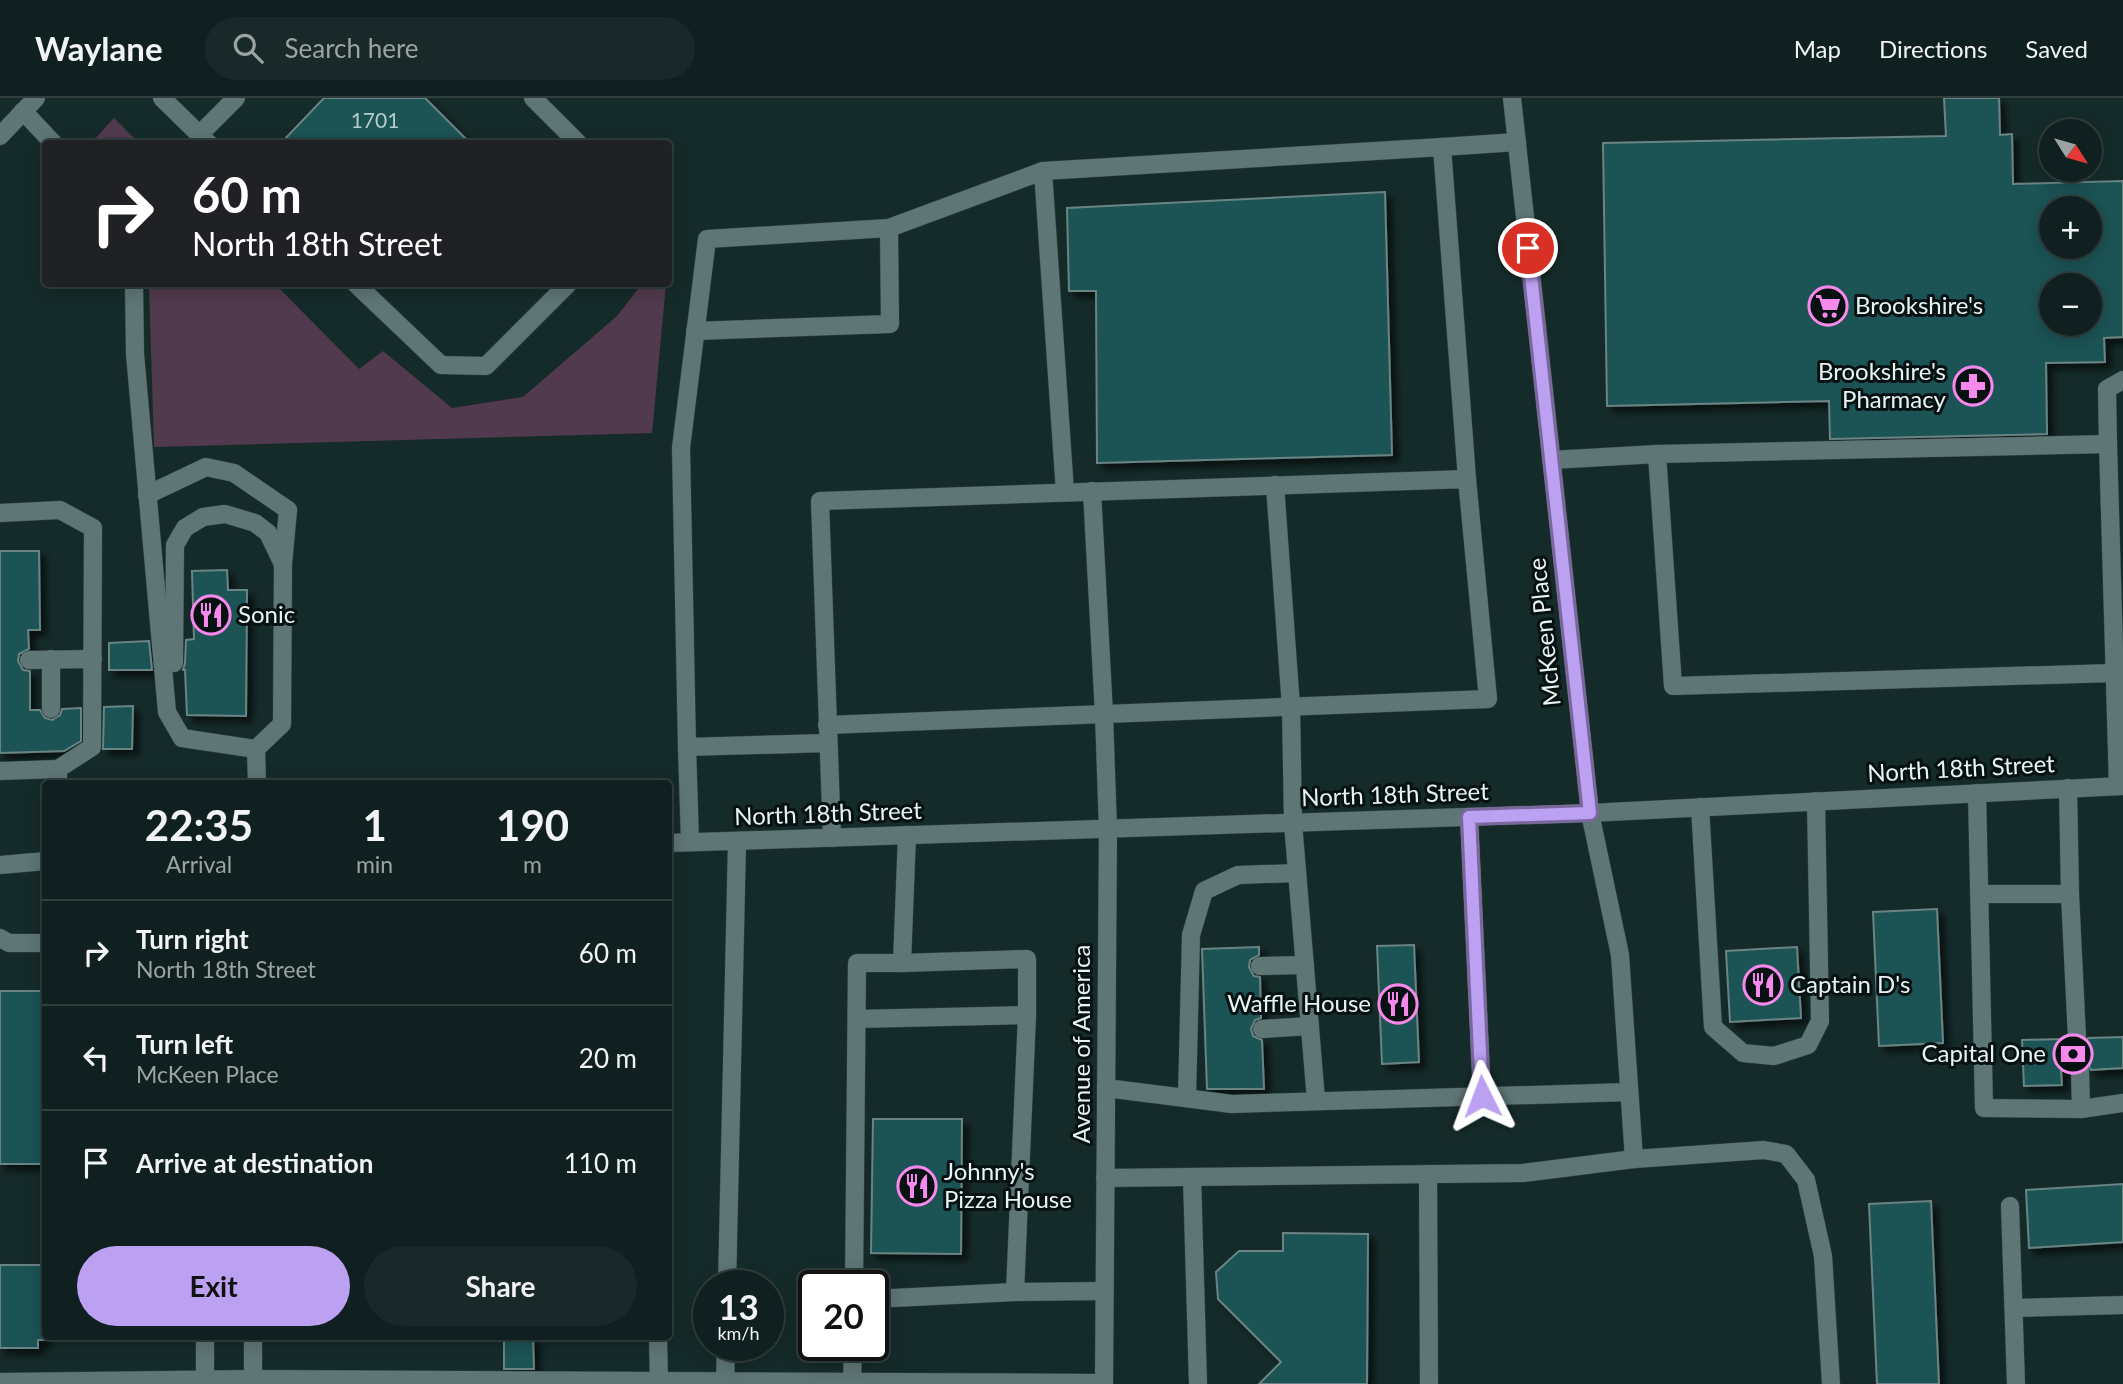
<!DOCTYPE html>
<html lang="en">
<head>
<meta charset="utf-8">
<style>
	:root { --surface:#102020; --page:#192829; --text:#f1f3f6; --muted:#9ca3a5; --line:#303e3e; --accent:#bca0f2 }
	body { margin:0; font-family:Lato,sans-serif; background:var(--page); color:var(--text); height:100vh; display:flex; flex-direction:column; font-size:26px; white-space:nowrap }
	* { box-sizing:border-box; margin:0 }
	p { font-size:23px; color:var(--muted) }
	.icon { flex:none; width:38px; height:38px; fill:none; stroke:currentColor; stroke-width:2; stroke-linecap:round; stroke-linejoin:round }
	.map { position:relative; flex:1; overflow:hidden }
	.panel { position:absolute; left:42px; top:682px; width:630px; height:560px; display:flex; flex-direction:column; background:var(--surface); border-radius:7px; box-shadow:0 4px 18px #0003,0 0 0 2px var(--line) }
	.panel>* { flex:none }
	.hud { position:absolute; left:42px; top:42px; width:630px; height:147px; border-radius:7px; box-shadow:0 4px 18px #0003,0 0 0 2px var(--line); background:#202124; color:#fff; overflow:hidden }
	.needle { width:46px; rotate:127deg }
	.buttons { position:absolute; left:2039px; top:21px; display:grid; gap:14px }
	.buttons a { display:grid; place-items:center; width:63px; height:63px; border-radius:50%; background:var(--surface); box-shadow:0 4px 18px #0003,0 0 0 2px var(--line); font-size:35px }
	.speed { position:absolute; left:693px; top:1172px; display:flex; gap:14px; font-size:35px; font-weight:700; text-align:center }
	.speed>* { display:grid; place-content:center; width:91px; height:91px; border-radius:50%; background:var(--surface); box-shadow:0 4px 18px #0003,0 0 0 2px var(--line); line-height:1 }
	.speed small { font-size:18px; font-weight:400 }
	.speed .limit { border:4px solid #111; border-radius:10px; background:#fff; color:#111 }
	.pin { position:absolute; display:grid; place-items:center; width:60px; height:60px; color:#fff; margin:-30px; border:4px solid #fff; border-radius:50%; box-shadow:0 2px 7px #0007 }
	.me { position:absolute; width:77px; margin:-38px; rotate:357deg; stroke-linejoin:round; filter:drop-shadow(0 0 5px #0008) }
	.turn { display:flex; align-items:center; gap:24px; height:147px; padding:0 35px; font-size:32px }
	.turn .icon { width:91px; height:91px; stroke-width:2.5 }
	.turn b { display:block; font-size:49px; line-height:60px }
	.eta { display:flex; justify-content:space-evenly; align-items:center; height:119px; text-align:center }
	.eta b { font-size:42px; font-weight:700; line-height:49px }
	.action { display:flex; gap:14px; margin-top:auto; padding:14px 35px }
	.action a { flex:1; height:80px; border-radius:42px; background:var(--accent); color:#111; font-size:28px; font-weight:700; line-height:80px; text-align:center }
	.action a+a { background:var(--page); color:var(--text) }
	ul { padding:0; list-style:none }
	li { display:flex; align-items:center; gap:21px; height:105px; padding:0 35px; border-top:2px solid var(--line) }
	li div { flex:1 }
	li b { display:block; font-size:26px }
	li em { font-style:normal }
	header { display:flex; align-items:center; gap:42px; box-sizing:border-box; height:98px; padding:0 35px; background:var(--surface); border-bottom:2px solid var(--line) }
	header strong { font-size:33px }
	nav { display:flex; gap:38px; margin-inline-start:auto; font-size:24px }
	.search { width:490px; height:63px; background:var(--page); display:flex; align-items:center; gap:18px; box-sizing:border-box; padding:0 24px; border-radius:38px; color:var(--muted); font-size:26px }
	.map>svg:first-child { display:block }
	.green { fill:#513a4e }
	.building { fill:#1a5354; stroke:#6b8383; stroke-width:2; fill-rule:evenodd; filter:url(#shadow) }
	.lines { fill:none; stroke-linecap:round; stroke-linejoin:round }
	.service-casing { stroke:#344444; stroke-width:19 }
	.minor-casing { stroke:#344444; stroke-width:19 }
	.tertiary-casing { stroke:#344444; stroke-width:19 }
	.secondary-casing { stroke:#344444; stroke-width:19 }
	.service { stroke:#5f7676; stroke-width:18 }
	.minor { stroke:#5f7676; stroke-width:18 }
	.tertiary { stroke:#5f7676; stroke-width:18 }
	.secondary { stroke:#5f7676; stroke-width:18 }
	.route-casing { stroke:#7a689d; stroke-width:18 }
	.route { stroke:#bca0f2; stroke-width:12 }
	.labels { text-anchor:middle; stroke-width:6; stroke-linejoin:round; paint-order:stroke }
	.number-label { font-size:21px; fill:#b4cccc }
	.poi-label { font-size:24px; fill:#e7f4f4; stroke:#081111; text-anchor:start }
	.street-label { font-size:24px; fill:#e7f4f4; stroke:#081111 }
</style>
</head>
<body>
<header>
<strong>Waylane</strong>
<div class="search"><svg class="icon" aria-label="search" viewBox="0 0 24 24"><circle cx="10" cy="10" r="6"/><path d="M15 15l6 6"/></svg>Search here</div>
<nav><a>Map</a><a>Directions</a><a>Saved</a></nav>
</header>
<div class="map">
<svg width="2123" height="1286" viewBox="0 0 2123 1286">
	<defs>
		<filter id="shadow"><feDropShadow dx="6" dy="6" stdDeviation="3.5" flood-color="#0009"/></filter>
	</defs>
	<rect width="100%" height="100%" fill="#152b2a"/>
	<g class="green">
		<polygon points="114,20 139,45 91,45"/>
		<polygon points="149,186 275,186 359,271 383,253 452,310 523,299 617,218 642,186 666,186 652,335 154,349"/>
	</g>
	<g class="building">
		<polygon points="324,0 425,0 471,46 280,46"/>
		<path d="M1944,0H1999L2000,37L2012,36L2013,86L2123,83V239L2104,240L2105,264L2046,265L2047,336L1830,341L1829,303L1607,308L1603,45L1946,38ZM2051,110H2090V149H2051ZM2051,187H2090V226H2051Z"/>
		<polygon points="1385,94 1392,357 1097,365 1096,193 1069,193 1067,110"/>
		<polygon points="0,453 39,453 40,532 28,532 29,551 19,556 18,563 23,572 30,573 30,612 40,612 45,620 52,622 60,617 62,611 81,610 81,643 64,653 0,655"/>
		<polygon points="227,472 228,492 247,492 246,618 187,617 185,572 183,572 185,565 186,542 194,541 192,473"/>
		<polygon points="149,543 152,572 109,572 109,545"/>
		<polygon points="133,608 132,651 103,651 104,609"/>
		<polygon points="1937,811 1943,945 1879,948 1873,814"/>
		<polygon points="1414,847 1419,964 1382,966 1377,848"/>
		<polygon points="1259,849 1259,857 1250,862 1249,869 1254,878 1260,879 1261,920 1255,922 1251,931 1253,938 1262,942 1264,991 1207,991 1202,851"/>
		<polygon points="1797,849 1801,920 1730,924 1726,853"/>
		<rect x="0" y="893" width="46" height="173"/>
		<polygon points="2123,939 2123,970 2091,972 2086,962 2079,961 2070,966 2069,972 2061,973 2062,987 2024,988 2022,942 2066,941 2068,947 2077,951 2084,949 2088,940"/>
		<polygon points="873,1021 962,1021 961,1156 871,1155"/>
		<polygon points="2123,1086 2123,1144 2029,1150 2026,1092"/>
		<polygon points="1931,1103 1939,1286 1877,1286 1869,1106"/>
		<polygon points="1283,1135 1368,1136 1367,1286 1259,1286 1281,1264 1218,1201 1216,1174 1239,1153 1283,1153"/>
		<polygon points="0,1167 46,1167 46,1242 38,1242 38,1250 0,1250"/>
		<polygon points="504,1239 533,1239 534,1271 504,1271"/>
	</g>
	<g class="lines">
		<g class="service-casing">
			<g id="service">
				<polyline points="162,0 209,46"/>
				<polyline points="533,0 579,46"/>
				<polyline points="23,13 54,46"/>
				<polyline points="200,36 236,0"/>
				<polyline points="1442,49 1517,44"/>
				<polyline points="1043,73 1065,394"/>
				<polyline points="134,186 135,256 167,614 182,640 256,651"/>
				<polyline points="356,186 441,267 486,268 568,186"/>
				<polyline points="695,233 890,226 889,130"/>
				<polyline points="2108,346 2107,291 2123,282"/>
				<polyline points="1551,362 1657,356"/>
				<polyline points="1275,387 1291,609 1293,725 1316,1002"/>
				<polyline points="1092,393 1104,616 1108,732"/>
				<polyline points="147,397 206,369 234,375 288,412 283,466 282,626 256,651 257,686"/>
				<polyline points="0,415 60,412 93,430 92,649 58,671 58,686"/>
				<polyline points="29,562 93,561"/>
				<polyline points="174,565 175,447 185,430 203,419 225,416 255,425 268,435 283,466"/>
				<polyline points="51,611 51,561"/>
				<polyline points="827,627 1488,601 1467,381 820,403 832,740"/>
				<polyline points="828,645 687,649 681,350 707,141 889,130 1043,73 1442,49 1467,381"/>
				<polyline points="687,649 690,744"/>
				<polyline points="0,673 58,671"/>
				<path d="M2118,688L2108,346L1657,356L1673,588C1819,583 1966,579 2113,575H2123"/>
				<polyline points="2068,690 2070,796 2077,940"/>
				<polyline points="1977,695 1984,1010 2081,1011 2123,1005"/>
				<polyline points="1700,709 1713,929 1743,955 1774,958 1808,947 1820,923 1816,703"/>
				<polyline points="1469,719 1482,998"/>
				<polyline points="907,737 902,865 1027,861 1027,917 1015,1194 1104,1193"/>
				<polyline points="1979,796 2070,796"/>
				<polyline points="0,840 9,845 46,845"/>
				<polyline points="1260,868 1305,867"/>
				<polyline points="857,921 1027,917"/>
				<polyline points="1262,931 1310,928"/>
				<polyline points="2080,972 2081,1011"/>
				<polyline points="1106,990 1232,1006 1629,994"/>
				<polyline points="1187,999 1191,837 1204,793 1238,777 1297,775"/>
				<polyline points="1428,1076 1429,1286"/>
				<polyline points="1192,1079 1198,1286"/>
				<polyline points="1105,1080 1523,1075 1634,1061 1764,1052 1786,1056 1806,1082 1823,1158 1831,1286"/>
				<polyline points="2010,1108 2016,1286"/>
				<polyline points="727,1188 737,744"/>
				<polyline points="854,1188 857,865 902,865"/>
				<polyline points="873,1201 1015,1194"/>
				<polyline points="2014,1210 2123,1207"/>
				<polyline points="205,1239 205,1286"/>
				<polyline points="658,1239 659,1285"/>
				<polyline points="0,1284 253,1281 1104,1285"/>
				<polyline points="852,1284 853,1248"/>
				<polyline points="725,1286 726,1248"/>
			</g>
		</g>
		<g class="minor-casing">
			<g id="minor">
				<polyline points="1512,0 1590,715 1620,857 1634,1061"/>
				<polyline points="0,38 36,0"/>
				<polyline points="1104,1286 1108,732"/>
			</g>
		</g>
		<g class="tertiary-casing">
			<polyline id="tertiary" points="253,1286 253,1239"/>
		</g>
		<g class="secondary-casing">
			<g id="secondary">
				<polyline points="668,745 1590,715 2123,688"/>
				<polyline points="0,767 46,763"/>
			</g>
		</g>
		<use href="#service" class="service"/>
		<use href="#minor" class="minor"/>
		<use href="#tertiary" class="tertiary"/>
		<use href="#secondary" class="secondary"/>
	</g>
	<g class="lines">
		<g class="route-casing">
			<polyline id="route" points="1482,998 1469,719 1590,715 1528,150"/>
		</g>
		<use href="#route" class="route"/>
	</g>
	<defs>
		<g id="supermarket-ring" transform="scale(2.0125)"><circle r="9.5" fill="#081111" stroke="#f788ec" stroke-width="1.5"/><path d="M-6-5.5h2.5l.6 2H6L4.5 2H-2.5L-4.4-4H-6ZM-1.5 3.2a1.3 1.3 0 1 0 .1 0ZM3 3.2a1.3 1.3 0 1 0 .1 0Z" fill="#f788ec"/></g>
		<g id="pharmacy-ring" transform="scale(2.0125)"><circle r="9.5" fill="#081111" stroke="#f788ec" stroke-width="1.5"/><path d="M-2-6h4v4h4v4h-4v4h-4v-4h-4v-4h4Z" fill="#f788ec"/></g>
		<g id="restaurant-ring" transform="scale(2.0125)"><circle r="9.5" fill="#081111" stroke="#f788ec" stroke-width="1.5"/><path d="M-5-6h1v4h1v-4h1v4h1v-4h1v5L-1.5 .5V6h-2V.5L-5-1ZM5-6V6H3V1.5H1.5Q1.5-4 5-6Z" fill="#f788ec"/></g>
		<g id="bank-ring" transform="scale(2.0125)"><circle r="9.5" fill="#081111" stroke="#f788ec" stroke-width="1.5"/><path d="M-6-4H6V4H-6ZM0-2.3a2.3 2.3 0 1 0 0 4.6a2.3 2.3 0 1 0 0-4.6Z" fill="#f788ec"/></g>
	</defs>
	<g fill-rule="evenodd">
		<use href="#supermarket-ring" x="1828" y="208"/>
		<use href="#pharmacy-ring" x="1973" y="288"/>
		<use href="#restaurant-ring" x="211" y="517"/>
		<use href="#restaurant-ring" x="1763" y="887"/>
		<use href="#restaurant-ring" x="1398" y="906"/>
		<use href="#bank-ring" x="2073" y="956"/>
		<use href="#restaurant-ring" x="917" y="1088"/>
	</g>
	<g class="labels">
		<g class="number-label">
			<text x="375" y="30">1701</text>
		</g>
		<g class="poi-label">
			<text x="1855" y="216">Brookshire's</text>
			<text x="1946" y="282" text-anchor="end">Brookshire's<tspan x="1946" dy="28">Pharmacy</tspan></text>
			<text x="238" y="525">Sonic</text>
			<text x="1790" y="895">Captain D's</text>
			<text x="1371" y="914" text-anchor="end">Waffle House</text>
			<text x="2046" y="964" text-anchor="end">Capital One</text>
			<text x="944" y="1082">Johnny's<tspan x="944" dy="28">Pizza House</tspan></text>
		</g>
		<g class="street-label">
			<text transform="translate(1545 534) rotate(-96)" y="8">McKeen Place</text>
			<text transform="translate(1961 671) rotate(-3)" y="8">North 18th Street</text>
			<text transform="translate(1395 697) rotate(-2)" y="8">North 18th Street</text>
			<text transform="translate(828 716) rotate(-2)" y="8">North 18th Street</text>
			<text transform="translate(1082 946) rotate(-90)" y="8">Avenue of America</text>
		</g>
	</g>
</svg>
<div class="buttons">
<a><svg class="needle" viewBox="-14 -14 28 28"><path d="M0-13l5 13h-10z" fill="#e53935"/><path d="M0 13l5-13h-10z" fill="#9ca3a5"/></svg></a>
<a>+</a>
<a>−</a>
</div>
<div class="speed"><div>13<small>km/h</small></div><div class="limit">20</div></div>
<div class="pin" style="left:1528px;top:150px;background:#d93025"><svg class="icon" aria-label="arrive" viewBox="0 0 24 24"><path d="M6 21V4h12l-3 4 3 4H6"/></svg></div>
<svg class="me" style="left:1482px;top:998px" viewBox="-20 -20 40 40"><path d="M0-17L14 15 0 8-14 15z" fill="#bca0f2" stroke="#fff" stroke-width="4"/></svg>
<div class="hud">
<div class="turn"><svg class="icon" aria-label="right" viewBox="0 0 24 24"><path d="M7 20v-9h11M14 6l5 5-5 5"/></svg><div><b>60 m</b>North 18th Street</div></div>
</div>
<section class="panel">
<div class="eta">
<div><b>22:35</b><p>Arrival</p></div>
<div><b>1</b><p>min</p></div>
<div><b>190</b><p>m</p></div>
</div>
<ul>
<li><svg class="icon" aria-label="right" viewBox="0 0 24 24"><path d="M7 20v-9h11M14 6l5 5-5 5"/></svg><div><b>Turn right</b><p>North 18th Street</p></div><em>60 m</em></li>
<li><svg class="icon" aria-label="left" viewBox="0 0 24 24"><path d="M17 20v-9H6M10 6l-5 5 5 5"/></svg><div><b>Turn left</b><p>McKeen Place</p></div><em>20 m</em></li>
<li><svg class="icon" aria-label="arrive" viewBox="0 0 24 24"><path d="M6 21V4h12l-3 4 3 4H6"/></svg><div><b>Arrive at destination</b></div><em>110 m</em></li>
</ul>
<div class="action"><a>Exit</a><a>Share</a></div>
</section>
</div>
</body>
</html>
